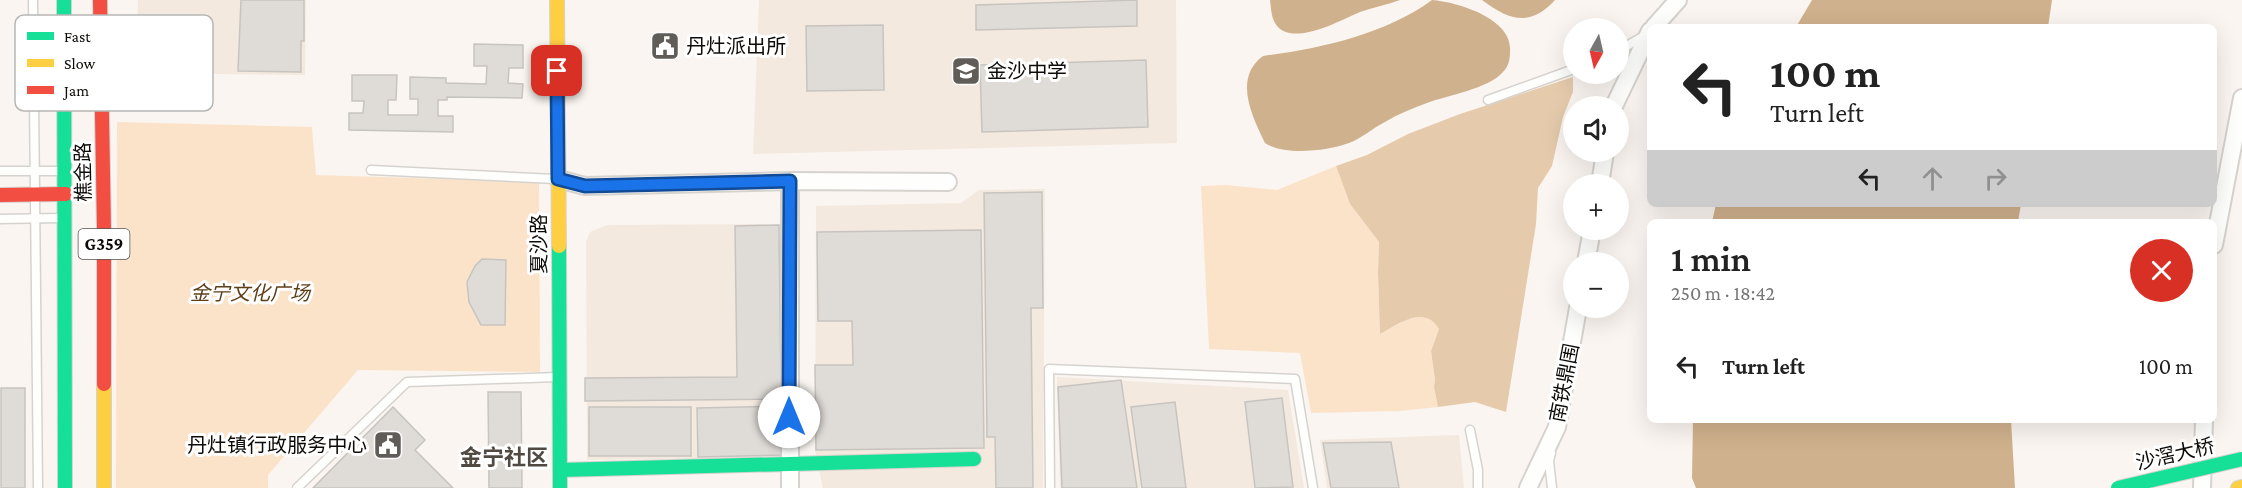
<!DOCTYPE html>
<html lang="en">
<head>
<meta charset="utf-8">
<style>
	:root { --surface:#fff; --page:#f2f2f2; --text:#222; --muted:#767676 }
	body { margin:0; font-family:"Crimson Pro","Noto Sans SC",serif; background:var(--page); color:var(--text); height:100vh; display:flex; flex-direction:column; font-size:22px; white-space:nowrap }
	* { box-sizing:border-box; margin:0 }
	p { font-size:20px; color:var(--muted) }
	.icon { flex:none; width:33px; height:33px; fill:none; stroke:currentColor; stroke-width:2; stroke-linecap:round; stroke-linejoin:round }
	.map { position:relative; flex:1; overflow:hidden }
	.side { position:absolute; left:1647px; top:219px; width:570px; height:204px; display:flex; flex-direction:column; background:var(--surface); border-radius:9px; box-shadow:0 6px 24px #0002 }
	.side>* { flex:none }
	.guide { position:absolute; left:1647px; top:24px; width:570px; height:183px; border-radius:9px; box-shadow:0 6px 24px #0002; background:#fff; color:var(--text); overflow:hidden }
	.needle { width:39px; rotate:188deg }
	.controls { position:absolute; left:1563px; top:18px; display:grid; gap:12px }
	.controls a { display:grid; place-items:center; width:66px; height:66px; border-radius:50%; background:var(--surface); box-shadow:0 6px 24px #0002; font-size:30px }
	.pin { position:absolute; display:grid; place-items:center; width:51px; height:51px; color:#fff; margin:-26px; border-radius:12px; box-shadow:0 3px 9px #0006 }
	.me { position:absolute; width:66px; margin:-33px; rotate:0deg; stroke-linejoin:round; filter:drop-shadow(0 0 4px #0008) }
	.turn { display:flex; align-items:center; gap:21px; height:126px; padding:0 24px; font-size:27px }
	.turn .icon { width:78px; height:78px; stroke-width:2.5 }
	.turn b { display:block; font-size:42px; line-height:51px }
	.lanes { display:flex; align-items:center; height:57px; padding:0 24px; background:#0003; justify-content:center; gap:30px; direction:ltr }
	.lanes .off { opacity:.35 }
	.round { display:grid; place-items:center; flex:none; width:63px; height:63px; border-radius:32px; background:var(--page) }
	.headline { display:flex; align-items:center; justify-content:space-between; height:102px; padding:0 24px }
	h1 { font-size:36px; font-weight:600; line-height:45px }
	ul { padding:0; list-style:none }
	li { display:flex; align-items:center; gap:18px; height:90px; padding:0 24px }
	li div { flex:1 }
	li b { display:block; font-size:22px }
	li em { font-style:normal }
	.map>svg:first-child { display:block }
	.built { fill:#f3e9df }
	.green { fill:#fbe3ca }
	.forest { fill:#e5caac }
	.water { fill:#d0b18d }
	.building { fill:#dfdbd7; stroke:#c7c4c0; stroke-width:1.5 }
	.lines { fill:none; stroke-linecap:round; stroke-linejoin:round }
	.lane-casing { stroke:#d6d3cf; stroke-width:11 }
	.street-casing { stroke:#d6d3cf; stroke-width:20 }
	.fast-casing { stroke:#d6d3cf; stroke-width:16 }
	.slow-casing { stroke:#d6d3cf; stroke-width:16 }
	.jam-casing { stroke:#d6d3cf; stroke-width:16 }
	.lane { stroke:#fefefd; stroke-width:8 }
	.street { stroke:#fefefd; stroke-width:16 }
	.fast { stroke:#16e098; stroke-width:14 }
	.slow { stroke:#ffcf43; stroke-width:14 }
	.jam { stroke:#f24e42; stroke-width:14 }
	.fast-bridge-casing { stroke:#d6d3cf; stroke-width:16; stroke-linecap:butt }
	.fast-bridge { stroke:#16e098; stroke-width:14 }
	.route-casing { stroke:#114b97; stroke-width:15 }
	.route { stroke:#1a73e8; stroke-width:10 }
	.labels { text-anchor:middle; stroke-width:6; stroke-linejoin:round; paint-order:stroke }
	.shield { fill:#fff; stroke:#565452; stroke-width:1.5 }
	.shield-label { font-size:18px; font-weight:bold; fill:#0d0b08 }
	.poi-label { font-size:20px; fill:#0d0b08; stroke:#fff; text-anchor:start }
	.street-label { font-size:20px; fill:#0d0b08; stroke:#fff }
	.park-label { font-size:20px; font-style:italic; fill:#5c3e17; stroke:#fff }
	.quarter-label { font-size:22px; font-weight:bold; fill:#514a42; stroke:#fff }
	.key { fill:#fff; stroke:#b6b6b5; stroke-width:1.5 }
	.key-label { font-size:16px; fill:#0d0b08 }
</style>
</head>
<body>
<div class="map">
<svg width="2242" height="488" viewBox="0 0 2242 488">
	<rect width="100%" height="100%" fill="#faf5f0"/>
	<g class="built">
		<polygon points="138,0 306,0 305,75 137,73"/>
		<polygon points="759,0 1176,0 1177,143 753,154"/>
		<polygon points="1045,189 1043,488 823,488 815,451 816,206 961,203 979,190"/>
		<polygon points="781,224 784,457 587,460 586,242 590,232 607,225"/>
		<polygon points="1057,377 1288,390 1304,488 1060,488"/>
		<polygon points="1459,435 1464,488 1327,488 1320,440"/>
	</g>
	<g class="green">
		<polygon points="117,122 312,127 316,175 539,182 540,372 358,370 268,475 268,488 116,488"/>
		<polygon points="1336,166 1350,204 1379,242 1378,273 1380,334 1405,320 1423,316 1435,321 1439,329 1431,351 1435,379 1434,387 1438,407 1400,411 1311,413 1300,353 1209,349 1201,186 1226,185 1277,190"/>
	</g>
	<path class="forest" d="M1573,77V92L1563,117L1552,166L1538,188L1536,224L1506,412L1475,402L1438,407L1434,387L1435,379L1431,351L1439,329C1425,304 1398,324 1380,334L1378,273L1379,242L1350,204L1336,166L1367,155L1408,134L1460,114Z"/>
	<g class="water">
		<path d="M1270,0H1400C1387,5 1374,7 1360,12C1341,20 1290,49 1275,23C1271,16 1271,7 1270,0Z"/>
		<path d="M1432,0C1458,2 1513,19 1510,51C1510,59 1509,66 1503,72C1488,89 1448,95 1427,103C1413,108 1398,114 1385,122C1373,128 1362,138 1349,143C1327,151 1284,156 1265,143C1252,116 1233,78 1263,56C1319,49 1386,34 1432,0Z"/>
		<path d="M1482,0H1555C1530,27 1510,21 1482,0Z"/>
		<polygon points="1812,0 2052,0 2048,27 1796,27"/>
		<polygon points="1716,204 2021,204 2018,222 1712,222"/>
		<polygon points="1693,420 2011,420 2015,488 1696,488 1692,478"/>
	</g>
	<g class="building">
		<polygon points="241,0 304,0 304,41 301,41 301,72 238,71"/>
		<polygon points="1137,0 1137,26 976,30 976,5"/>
		<polygon points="883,25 884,90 807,91 806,26"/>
		<polygon points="474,44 523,45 523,68 509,68 508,83 523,84 522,98 447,97 447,100 438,100 438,116 453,116 453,132 349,130 349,113 363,113 364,101 352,101 352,75 397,75 396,100 388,100 388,115 418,115 418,99 410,99 410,77 446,78 446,83 486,84 487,66 474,66"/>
		<polygon points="1146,60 1148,127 982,132 980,65"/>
		<polygon points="1042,192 1043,308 1031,308 1033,488 996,488 995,437 987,437 984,193"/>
		<polygon points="779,225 781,399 585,401 585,378 737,377 735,226"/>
		<polygon points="981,230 984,448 816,450 815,365 853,365 852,321 818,321 817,232"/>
		<polygon points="482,259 506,260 505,325 481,325 469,302 467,282 475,266"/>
		<polygon points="1121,380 1137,488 1062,488 1058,387"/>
		<rect x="1" y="388" width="24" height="100"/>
		<polygon points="488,392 521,392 522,488 489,488"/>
		<polygon points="1282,398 1293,487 1255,488 1245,402"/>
		<polygon points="1175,402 1186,488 1142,488 1131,407"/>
		<polygon points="782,406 783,455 698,457 697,408"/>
		<polygon points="393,407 425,440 415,450 453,488 313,488"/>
		<rect x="589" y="407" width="102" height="49"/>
		<polygon points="1391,442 1399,488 1331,488 1323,443"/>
	</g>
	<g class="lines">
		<g class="lane-casing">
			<g id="lane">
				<polyline points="33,0 38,488"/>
				<polyline points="1618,51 1644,36"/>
				<polyline points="1488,100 1574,69"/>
				<polyline points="371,170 555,179"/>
				<polyline points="0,171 59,171"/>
				<polyline points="0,219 60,218"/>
				<polyline points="1470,430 1478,470 1478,488"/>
				<polyline points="1551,453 1549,461 1552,488"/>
				<polyline points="297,488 407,382 557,377"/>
				<polyline points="1050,488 1049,369 1295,379 1313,488"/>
			</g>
		</g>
		<g class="street-casing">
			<g id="street">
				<polyline points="1654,27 1678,0"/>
				<polyline points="1614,106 1650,31"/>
				<polyline points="558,179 585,186 790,181 948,182"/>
				<polyline points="1600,184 1605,152"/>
				<polyline points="2214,245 2242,98"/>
				<polyline points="1586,262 1592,230"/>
				<polyline points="790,488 790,181"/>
				<polyline points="1528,488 1557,427 1578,308"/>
				<polyline points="2202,488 2204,420"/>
			</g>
		</g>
		<g class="fast-casing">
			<g id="fast">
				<polyline points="64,0 65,488"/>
				<polyline points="559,246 560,488"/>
				<polyline points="560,470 974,459"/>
			</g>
		</g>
		<g class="slow-casing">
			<g id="slow">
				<polyline points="557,0 559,246"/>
				<polyline points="104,384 104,488"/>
				<polyline points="2238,488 2242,487"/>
			</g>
		</g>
		<g class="jam-casing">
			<g id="jam">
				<polyline points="100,0 104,230 104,384"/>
				<polyline points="0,195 66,194"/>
			</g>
		</g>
		<use href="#lane" class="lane"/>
		<use href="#street" class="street"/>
		<use href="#fast" class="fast"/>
		<use href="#slow" class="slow"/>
		<use href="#jam" class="jam"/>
		<g class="fast-bridge-casing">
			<polyline id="fast-bridge" points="2118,488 2242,459"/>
		</g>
		<use href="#fast-bridge" class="fast-bridge"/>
	</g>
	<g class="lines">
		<g class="route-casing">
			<polyline id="route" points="557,71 558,179 585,186 790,181 789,417"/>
		</g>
		<use href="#route" class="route"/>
	</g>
	<defs>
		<g id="civic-square" transform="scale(1.5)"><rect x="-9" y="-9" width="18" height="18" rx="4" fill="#605d59" stroke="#fff"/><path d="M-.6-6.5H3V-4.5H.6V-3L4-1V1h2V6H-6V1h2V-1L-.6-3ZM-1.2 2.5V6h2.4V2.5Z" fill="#fff"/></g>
		<g id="school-square" transform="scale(1.5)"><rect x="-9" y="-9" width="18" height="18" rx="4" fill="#605d59" stroke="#fff"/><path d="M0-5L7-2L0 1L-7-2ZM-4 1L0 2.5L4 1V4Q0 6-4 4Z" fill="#fff"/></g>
	</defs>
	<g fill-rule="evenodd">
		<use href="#civic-square" x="665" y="46"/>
		<use href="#school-square" x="966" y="71"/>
		<use href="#civic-square" x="388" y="445"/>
	</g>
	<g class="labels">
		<rect class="shield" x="78.5" y="229" width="51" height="30" rx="4.5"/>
		<g class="shield-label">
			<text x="104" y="250">G359</text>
		</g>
		<g class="poi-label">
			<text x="686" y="53">丹灶派出所</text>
			<text x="987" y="78">金沙中学</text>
			<text x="367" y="452" text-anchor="end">丹灶镇行政服务中心</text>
		</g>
		<g class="street-label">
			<text transform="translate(83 172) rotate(-91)" y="7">樵金路</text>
			<text transform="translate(539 244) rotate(-90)" y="7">夏沙路</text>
			<text transform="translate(1564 383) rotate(-79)" y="7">南铁鼎围</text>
			<text transform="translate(2175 454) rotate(-13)" y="7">沙滘大桥</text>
		</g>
		<g class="park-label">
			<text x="250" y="300">金宁文化广场</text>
		</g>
		<g class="quarter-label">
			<text x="504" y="465">金宁社区</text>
		</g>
	</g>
	<rect x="15" y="15" width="198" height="96" rx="9" class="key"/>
	<rect x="27" y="32" width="27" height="8" fill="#16e098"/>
	<rect x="27" y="59" width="27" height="8" fill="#ffcf43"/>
	<rect x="27" y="86" width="27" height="8" fill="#f24e42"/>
	<g class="key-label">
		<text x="64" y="42">Fast</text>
		<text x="64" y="69">Slow</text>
		<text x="64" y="96">Jam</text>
	</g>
</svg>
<div class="controls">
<a><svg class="needle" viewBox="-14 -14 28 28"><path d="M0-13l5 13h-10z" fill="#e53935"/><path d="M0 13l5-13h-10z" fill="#767676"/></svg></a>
<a><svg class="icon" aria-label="sound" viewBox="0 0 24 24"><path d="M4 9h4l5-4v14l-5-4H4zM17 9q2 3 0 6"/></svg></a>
<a>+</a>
<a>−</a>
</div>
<div class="pin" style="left:557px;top:71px;background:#d93025"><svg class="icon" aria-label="arrive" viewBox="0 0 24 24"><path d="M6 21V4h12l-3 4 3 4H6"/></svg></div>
<svg class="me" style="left:789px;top:417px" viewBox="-20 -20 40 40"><circle r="19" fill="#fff"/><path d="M0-13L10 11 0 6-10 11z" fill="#1a73e8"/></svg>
<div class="guide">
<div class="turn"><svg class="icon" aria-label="left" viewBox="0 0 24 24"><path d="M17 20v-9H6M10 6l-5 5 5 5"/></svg><div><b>100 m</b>Turn left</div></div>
<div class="lanes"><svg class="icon" aria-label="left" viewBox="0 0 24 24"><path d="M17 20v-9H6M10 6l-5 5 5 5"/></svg><svg class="icon off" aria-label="ahead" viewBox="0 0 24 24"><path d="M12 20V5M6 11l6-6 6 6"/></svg><svg class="icon off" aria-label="right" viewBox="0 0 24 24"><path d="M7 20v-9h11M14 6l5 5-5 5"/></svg></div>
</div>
<section class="side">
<div class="headline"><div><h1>1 min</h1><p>250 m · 18:42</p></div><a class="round" style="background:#d93025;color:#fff"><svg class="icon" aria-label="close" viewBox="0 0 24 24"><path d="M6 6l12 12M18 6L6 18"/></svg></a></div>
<ul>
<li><svg class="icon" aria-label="left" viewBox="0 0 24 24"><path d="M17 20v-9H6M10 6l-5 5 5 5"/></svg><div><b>Turn left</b></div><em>100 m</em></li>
</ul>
</section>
</div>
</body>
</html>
